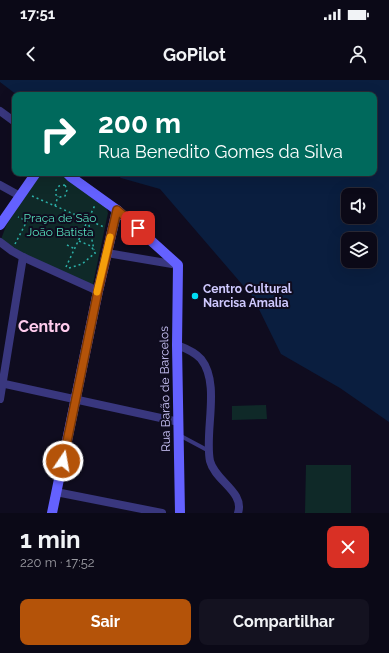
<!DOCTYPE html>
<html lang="pt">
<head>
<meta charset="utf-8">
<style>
	:root { --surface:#0b0917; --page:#141220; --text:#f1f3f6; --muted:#9a9aa1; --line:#2b2a36; --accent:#b45309 }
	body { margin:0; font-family:Raleway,sans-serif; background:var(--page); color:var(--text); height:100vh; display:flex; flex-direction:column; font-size:15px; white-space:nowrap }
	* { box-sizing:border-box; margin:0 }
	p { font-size:13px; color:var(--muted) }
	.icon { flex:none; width:22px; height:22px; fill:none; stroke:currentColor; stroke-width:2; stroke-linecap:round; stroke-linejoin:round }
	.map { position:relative; height:433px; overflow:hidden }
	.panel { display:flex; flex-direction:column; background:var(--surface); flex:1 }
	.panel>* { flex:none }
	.top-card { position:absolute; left:12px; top:12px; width:365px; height:84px; border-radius:8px; box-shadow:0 4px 16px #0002,0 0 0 1px var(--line); background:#00695c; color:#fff; overflow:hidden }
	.fabs { position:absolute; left:341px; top:108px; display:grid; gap:8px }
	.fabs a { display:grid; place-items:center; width:36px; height:36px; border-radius:8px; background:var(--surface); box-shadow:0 4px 16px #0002,0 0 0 1px var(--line); font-size:20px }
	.pin { position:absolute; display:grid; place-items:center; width:34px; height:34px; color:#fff; margin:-17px; border-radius:8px; box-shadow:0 2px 6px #0006 }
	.me { position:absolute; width:44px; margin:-22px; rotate:12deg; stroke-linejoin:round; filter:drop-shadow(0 0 3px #0008) }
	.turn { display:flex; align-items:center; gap:14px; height:84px; padding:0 20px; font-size:18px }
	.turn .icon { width:52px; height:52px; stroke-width:2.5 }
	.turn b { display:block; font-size:28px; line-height:34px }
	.round { display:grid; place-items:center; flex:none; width:42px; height:42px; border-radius:8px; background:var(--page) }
	.summary { display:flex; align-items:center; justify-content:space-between; height:68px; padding:0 20px }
	h1 { font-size:24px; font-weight:700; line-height:30px }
	.primary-button { display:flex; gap:8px; margin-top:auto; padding:8px 20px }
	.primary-button a { flex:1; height:46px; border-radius:8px; background:var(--accent); color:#fff; font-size:16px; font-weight:700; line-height:46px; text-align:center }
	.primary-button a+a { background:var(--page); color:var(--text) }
	.status { display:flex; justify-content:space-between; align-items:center; height:28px; padding:0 20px; background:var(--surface); direction:ltr }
	.status svg { height:11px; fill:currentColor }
	header { display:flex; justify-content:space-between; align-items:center; height:52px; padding:0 20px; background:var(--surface); font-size:18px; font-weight:700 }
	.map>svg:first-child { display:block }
	.green { fill:#0f2928 }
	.water { fill:#0a1e3f; fill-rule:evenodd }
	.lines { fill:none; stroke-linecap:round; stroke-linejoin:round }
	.path { stroke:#2cb0a8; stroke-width:1.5; stroke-dasharray:2 3; stroke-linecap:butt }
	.lane { stroke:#39377e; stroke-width:4 }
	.street { stroke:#39377e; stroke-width:8 }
	.secondary { stroke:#6461ff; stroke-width:10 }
	.route-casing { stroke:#753606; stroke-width:10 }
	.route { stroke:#b45309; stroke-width:7 }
	.slow { stroke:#f59e0b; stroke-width:7 }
	.poi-dot { fill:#00def5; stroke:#0f0c1f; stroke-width:1.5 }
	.labels { text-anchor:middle; stroke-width:4; stroke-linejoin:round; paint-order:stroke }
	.park-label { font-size:12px; fill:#56dfbc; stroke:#0f0c1f }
	.poi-label { font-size:12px; font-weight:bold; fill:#d0caff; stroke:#0f0c1f; text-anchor:start }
	.street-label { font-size:12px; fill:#d0caff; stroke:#0f0c1f }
	.district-label { font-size:16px; font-weight:bold; fill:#ffcced; stroke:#0f0c1f }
</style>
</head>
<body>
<div class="status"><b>17:51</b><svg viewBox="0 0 49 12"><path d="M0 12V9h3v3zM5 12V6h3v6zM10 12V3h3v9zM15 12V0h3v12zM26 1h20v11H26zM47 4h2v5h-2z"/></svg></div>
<header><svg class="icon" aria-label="back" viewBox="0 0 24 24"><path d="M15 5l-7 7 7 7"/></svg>GoPilot<svg class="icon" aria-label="person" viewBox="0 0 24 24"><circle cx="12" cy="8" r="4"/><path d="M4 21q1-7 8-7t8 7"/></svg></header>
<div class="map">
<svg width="389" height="433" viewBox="0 0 389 433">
	<rect width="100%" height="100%" fill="#0f0c1f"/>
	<g class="green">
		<polygon points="39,93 59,93 106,126 108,133 93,204 89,205 0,162 6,146"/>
		<polygon points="266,325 267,339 232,340 232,326"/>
		<polygon points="306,385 351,385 351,433 305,433"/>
	</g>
	<path class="water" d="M0,0H389V342L340,308L281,274L253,217L160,109L121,98L115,93H374V15H17L0,2ZM348,115H370V137H348ZM348,159H370V181H348Z"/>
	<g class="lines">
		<g class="path">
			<polyline points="65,105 59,106 56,110 56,115 60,117 65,116 67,110 65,105"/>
			<polyline points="32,116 104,147"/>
			<polyline points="55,126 58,116"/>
			<polyline points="88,140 94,170"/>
			<polyline points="79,161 91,166 95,173 98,174"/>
			<polyline points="15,164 27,141 18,137"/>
			<polyline points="67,165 75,169"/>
			<polyline points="66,187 95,125"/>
			<polyline points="69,188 82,184 95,173"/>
		</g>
		<polyline class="lane" points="179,355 209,371"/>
		<g class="street">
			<polyline points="0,31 15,42"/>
			<polyline points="0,105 20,116"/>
			<polyline points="0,162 12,171 23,177 98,211"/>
			<polyline points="107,173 178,185"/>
			<path d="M177,265C185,268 195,272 201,279C221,304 204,352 210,381C215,401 245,412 238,433"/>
			<polyline points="0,303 179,342"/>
			<polyline points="0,319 23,177"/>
			<polyline points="56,412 162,433"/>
		</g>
		<g class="secondary">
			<polyline points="67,93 71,97 117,130 178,185 177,265 180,433"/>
			<polyline points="0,145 36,93"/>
			<polyline points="52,433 98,211 117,130"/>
		</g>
	</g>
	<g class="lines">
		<g class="route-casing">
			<polyline id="route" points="63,381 98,211 117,130 138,148"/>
		</g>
		<use href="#route" class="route"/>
		<polyline class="slow" points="97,212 110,157"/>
	</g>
	<circle class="poi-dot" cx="195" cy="216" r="4"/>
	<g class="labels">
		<g class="park-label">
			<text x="60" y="142">Praça de São<tspan x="60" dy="14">João Batista</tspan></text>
		</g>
		<g class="poi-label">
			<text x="203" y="213">Centro Cultural<tspan x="203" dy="14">Narcisa Amalia</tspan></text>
		</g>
		<g class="street-label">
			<text transform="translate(165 309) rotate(-91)" y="4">Rua Barão de Barcelos</text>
		</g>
		<g class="district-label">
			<text x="44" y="252">Centro</text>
		</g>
	</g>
</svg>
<div class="fabs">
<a><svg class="icon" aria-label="sound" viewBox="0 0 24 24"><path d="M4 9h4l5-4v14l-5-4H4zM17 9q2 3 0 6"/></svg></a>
<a><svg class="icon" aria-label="layers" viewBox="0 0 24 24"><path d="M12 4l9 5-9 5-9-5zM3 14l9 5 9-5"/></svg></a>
</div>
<div class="pin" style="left:138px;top:148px;background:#d93025"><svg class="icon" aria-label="arrive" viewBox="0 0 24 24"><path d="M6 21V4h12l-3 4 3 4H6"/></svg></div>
<svg class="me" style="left:63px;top:381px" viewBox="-20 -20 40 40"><circle r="17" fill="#b45309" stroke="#fff" stroke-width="3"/><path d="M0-11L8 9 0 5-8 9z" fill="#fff"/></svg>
<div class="top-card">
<div class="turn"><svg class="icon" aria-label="right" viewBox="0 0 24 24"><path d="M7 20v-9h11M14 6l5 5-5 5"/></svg><div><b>200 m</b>Rua Benedito Gomes da Silva</div></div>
</div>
</div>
<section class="panel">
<div class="summary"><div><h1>1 min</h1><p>220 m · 17:52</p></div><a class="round" style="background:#d93025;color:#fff"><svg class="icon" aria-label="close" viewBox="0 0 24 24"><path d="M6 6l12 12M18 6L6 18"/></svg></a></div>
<div class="primary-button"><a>Sair</a><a>Compartilhar</a></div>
</section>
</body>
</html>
